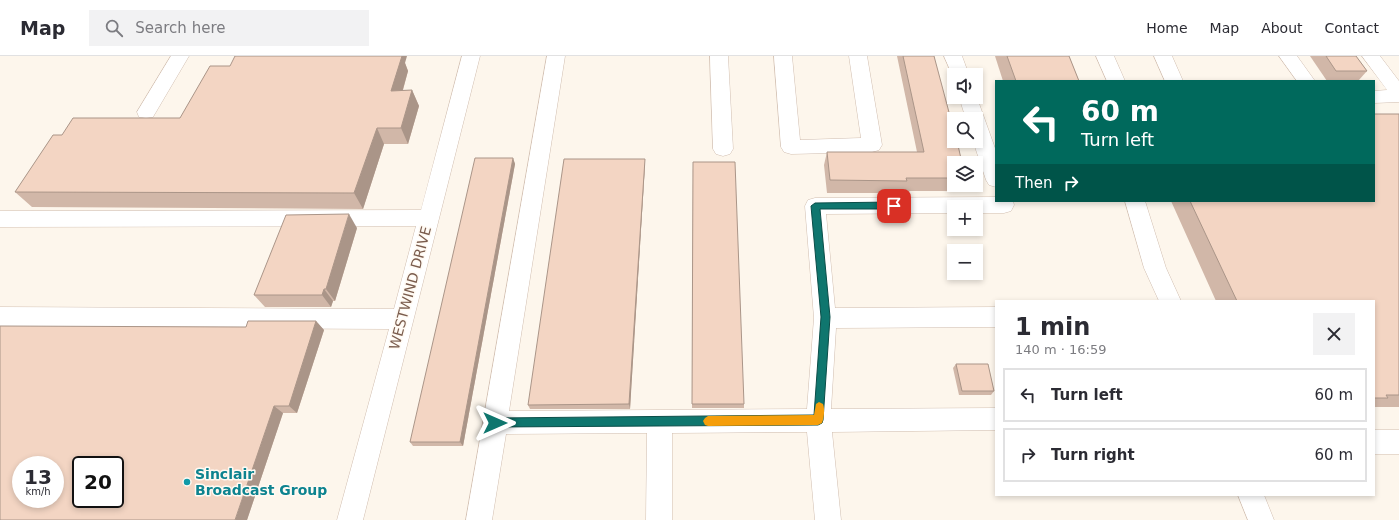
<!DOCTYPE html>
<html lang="en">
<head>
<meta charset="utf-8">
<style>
	:root { --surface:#fff; --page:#f2f2f3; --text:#2b2b33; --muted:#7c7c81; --line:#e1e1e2 }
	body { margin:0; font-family:"DejaVu Sans",sans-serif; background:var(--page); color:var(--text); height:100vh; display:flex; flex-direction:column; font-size:15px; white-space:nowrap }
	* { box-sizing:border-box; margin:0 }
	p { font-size:13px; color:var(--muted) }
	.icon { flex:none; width:22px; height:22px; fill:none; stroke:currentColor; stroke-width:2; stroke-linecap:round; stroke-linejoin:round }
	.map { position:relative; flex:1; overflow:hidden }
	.sheet { position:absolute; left:995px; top:244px; width:380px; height:196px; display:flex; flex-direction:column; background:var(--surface); border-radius:0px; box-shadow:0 2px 6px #0003 }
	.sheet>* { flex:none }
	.hud { position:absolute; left:995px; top:24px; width:380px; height:122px; border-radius:0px; box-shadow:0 2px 6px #0003; background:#00695c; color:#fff; overflow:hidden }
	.controls { position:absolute; left:947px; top:12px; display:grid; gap:8px }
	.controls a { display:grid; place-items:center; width:36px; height:36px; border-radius:0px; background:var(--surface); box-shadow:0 2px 6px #0003; font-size:20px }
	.speed { position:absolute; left:12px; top:400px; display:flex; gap:8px; font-size:20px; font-weight:700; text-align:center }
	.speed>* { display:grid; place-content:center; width:52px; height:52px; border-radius:50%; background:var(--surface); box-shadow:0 2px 6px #0003; line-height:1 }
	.speed small { font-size:10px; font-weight:400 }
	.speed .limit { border:2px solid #111; border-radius:6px; background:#fff; color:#111 }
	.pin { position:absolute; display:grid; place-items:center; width:34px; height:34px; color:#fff; margin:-17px; border-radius:8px; box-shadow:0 2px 6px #0006 }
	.me { position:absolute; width:44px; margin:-22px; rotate:90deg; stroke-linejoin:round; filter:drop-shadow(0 0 3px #0008) }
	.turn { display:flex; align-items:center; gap:14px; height:84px; padding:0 20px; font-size:18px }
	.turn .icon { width:52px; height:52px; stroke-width:2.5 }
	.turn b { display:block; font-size:28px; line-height:34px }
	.then { display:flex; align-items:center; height:38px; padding:0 20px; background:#0003; gap:8px; font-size:15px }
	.round { display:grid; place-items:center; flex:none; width:42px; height:42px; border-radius:0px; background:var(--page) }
	.summary { display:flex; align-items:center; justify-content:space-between; height:68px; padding:0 20px }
	h1 { font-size:24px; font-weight:800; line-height:30px }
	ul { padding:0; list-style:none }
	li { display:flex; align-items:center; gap:12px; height:54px; margin:0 8px 6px; padding:0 12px; border:2px solid var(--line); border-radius:0px }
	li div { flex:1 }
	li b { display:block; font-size:15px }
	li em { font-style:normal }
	header { display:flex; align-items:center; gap:24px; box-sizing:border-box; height:56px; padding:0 20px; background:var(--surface); border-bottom:1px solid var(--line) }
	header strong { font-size:19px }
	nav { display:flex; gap:22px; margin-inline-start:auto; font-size:14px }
	.search { width:280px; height:36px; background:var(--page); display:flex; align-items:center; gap:10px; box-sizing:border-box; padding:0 14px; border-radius:0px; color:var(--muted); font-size:15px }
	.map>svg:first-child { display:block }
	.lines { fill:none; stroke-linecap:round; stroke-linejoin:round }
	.minor-casing { stroke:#d1beb0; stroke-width:1 }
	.minor { fill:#fff; fill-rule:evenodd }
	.wall { fill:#d1b7a8 }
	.shaded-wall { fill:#aa9588 }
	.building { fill:#f3d5c3; stroke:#aa9588; fill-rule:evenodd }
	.route { fill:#0f766e; stroke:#0a4d48 }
	.slow { fill:#f59e0b }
	.culture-dot { fill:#0f9aa8; stroke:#fffaf3; stroke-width:1.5 }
	.labels { text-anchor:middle; stroke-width:3; stroke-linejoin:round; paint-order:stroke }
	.street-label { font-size:14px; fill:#7a5c4d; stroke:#fffaf3 }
	.culture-label { font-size:14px; font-weight:bold; fill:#0d838f; stroke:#fffaf3; text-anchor:start }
</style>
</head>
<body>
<header>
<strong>Map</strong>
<div class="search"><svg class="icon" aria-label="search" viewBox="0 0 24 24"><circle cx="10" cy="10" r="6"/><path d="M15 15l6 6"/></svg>Search here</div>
<nav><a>Home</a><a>Map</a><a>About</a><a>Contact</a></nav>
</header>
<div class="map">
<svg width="1399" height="464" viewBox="0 0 1399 464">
	<rect width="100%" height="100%" fill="#fdf6ec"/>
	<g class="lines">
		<g class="minor-casing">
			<g id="minor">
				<polygon points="171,0 189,0 153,61 146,62 139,61 137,56"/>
				<polygon points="462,0 480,0 363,464 337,464 389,273 0,271 0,251 394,253 416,170 0,171 0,155 421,154"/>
				<polygon points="547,0 565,0 509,355 807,353 814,262 805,150 808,144 815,142 995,141 996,139 996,145 1013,145 1014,149 1011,155 1004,157 976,157 976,151 954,151 954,157 826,158 835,252 996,251 996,271 836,272 831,353 996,352 996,374 832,376 841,464 815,464 807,376 672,377 672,464 646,464 647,377 506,378 492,464 466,464"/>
				<polygon points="710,0 728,0 733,93 730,98 723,100 716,98 713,93"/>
				<polygon points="774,0 792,0 800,84 861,82 849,0 867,0 882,89 879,94 872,96 791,98 784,96 781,91"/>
				<polygon points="944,0 962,0 969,19 954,19 954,23"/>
				<polygon points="1096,0 1114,0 1125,25 1107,25"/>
				<polygon points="1154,0 1172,0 1183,25 1165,25"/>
				<polygon points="1279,0 1297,0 1315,25 1297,25"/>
				<polygon points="1362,0 1380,0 1399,25 1399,46 1374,47 1374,35 1387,34"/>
				<polygon points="976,39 996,95 996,131 989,129 986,124 973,85 976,85 976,63 966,63 959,41 976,41"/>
				<polygon points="1125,145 1145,145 1166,212 1181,245 1159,245 1144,212"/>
				<rect x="1374" y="374" width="25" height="24"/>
				<polygon points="1238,439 1264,439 1274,464 1248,464"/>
			</g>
		</g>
		<use href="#minor" class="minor"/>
	</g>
	<g class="wall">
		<polygon points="897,0 934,0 954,107 954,129 963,129 961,135 903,135 902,137 827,137 824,109 827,96 917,96"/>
		<polygon points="995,0 1069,0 1079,25 1003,25"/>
		<polygon points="1310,0 1356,0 1367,15 1358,25 1327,25"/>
		<polygon points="405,7 408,15 403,34 412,34 419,50 408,88 384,88 363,153 32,151 15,136 62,79 180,62"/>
		<polygon points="1399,58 1399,351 1374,351 1374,245 1216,245 1171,145 1374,145"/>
		<polygon points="513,102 515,108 463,390 413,390 410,386"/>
		<polygon points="693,106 744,348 744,352 692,352"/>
		<polygon points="645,108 630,353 530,353 528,349"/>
		<polygon points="357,172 335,245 333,245 331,251 265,251 254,239"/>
		<polygon points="316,265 324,274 297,357 283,357 247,464 246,271"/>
		<polygon points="956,308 994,335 991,339 959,339 953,312"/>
	</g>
	<g class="shaded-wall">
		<polygon points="396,0 407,0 405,7 408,15 398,51 391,35"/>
		<polygon points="412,34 419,50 408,88 401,72"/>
		<polygon points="377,72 384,88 363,153 354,137"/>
		<polygon points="513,102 515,108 463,390 460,386"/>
		<polygon points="645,103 645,108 630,353 629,348"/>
		<polygon points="349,158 357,172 335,245 326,233"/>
		<polygon points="324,233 333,245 331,251 322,239"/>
		<polygon points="316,265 324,274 297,357 289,350"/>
		<polygon points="274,350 283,357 247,464 235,464"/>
	</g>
	<g class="building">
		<polygon points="235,0 402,0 391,35 412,34 401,72 377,72 354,137 15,136 53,79 62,79 73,62 180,62 210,10 230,10"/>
		<polygon points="903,0 934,0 954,75 954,85 957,85 962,107 954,107 954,122 906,122 907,125 830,124 827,96 924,96"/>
		<polygon points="1007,0 1069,0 1079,25 1016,25"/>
		<polygon points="1326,0 1356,0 1367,15 1336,15"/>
		<polygon points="1374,58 1399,58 1399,339 1386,339 1388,342 1374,342 1374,245 1237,245 1190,145 1374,145"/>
		<polygon points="475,102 513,102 460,386 410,386"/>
		<polygon points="564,103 645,103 629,348 528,349"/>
		<polygon points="693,106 735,106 744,348 692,348"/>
		<polygon points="349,158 326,233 324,233 322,239 254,239 286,159"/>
		<path d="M248,265H316L289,350H274L235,464H0V270L246,271ZM21,409H55V443H21ZM81,409H115V443H81Z"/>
		<polygon points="956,308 988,308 994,335 962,335"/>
	</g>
	<polygon class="route" points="894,146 898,150 894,153 820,153 830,261 823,364 822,367 818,369 495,371 492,370 490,367 492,363 495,362 814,359 821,261 811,150 815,147"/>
	<path class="slow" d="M819,346L823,348C825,353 824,362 822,367L818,369L708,370L705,369L703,365L705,362L708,360L814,359L816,348Z"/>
	<circle class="culture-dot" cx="187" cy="426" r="4"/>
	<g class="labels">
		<g class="street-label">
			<text transform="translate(410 232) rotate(-75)" y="5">WESTWIND DRIVE</text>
		</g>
		<g class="culture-label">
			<text x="195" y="423">Sinclair<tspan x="195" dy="16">Broadcast Group</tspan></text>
		</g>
	</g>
</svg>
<div class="controls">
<a><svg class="icon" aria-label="sound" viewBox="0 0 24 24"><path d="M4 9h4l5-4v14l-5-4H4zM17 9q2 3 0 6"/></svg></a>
<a><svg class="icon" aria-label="search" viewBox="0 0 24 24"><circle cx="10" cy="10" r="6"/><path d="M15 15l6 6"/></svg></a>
<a><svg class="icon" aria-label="layers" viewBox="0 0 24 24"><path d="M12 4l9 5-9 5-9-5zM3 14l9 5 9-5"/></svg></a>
<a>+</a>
<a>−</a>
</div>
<div class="speed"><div>13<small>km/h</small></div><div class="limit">20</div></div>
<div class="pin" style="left:894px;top:150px;background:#d93025"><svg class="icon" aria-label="arrive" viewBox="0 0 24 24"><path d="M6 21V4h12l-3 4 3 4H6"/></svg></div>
<svg class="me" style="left:495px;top:367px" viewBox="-20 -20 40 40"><path d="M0-17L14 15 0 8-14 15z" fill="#0f766e" stroke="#fff" stroke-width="4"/></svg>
<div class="hud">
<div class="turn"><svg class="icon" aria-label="left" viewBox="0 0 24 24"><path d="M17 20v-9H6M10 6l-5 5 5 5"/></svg><div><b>60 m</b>Turn left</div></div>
<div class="then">Then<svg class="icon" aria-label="right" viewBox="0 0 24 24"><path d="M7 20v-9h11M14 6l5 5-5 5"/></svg></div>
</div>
<section class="sheet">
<div class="summary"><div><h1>1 min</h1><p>140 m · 16:59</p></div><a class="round"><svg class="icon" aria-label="close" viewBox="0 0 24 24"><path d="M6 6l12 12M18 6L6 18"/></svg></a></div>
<ul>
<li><svg class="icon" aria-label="left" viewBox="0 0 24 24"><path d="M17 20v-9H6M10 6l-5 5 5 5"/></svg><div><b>Turn left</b></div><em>60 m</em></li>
<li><svg class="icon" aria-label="right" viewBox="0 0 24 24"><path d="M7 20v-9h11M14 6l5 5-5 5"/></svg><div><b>Turn right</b></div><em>60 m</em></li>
</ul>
</section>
</div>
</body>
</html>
